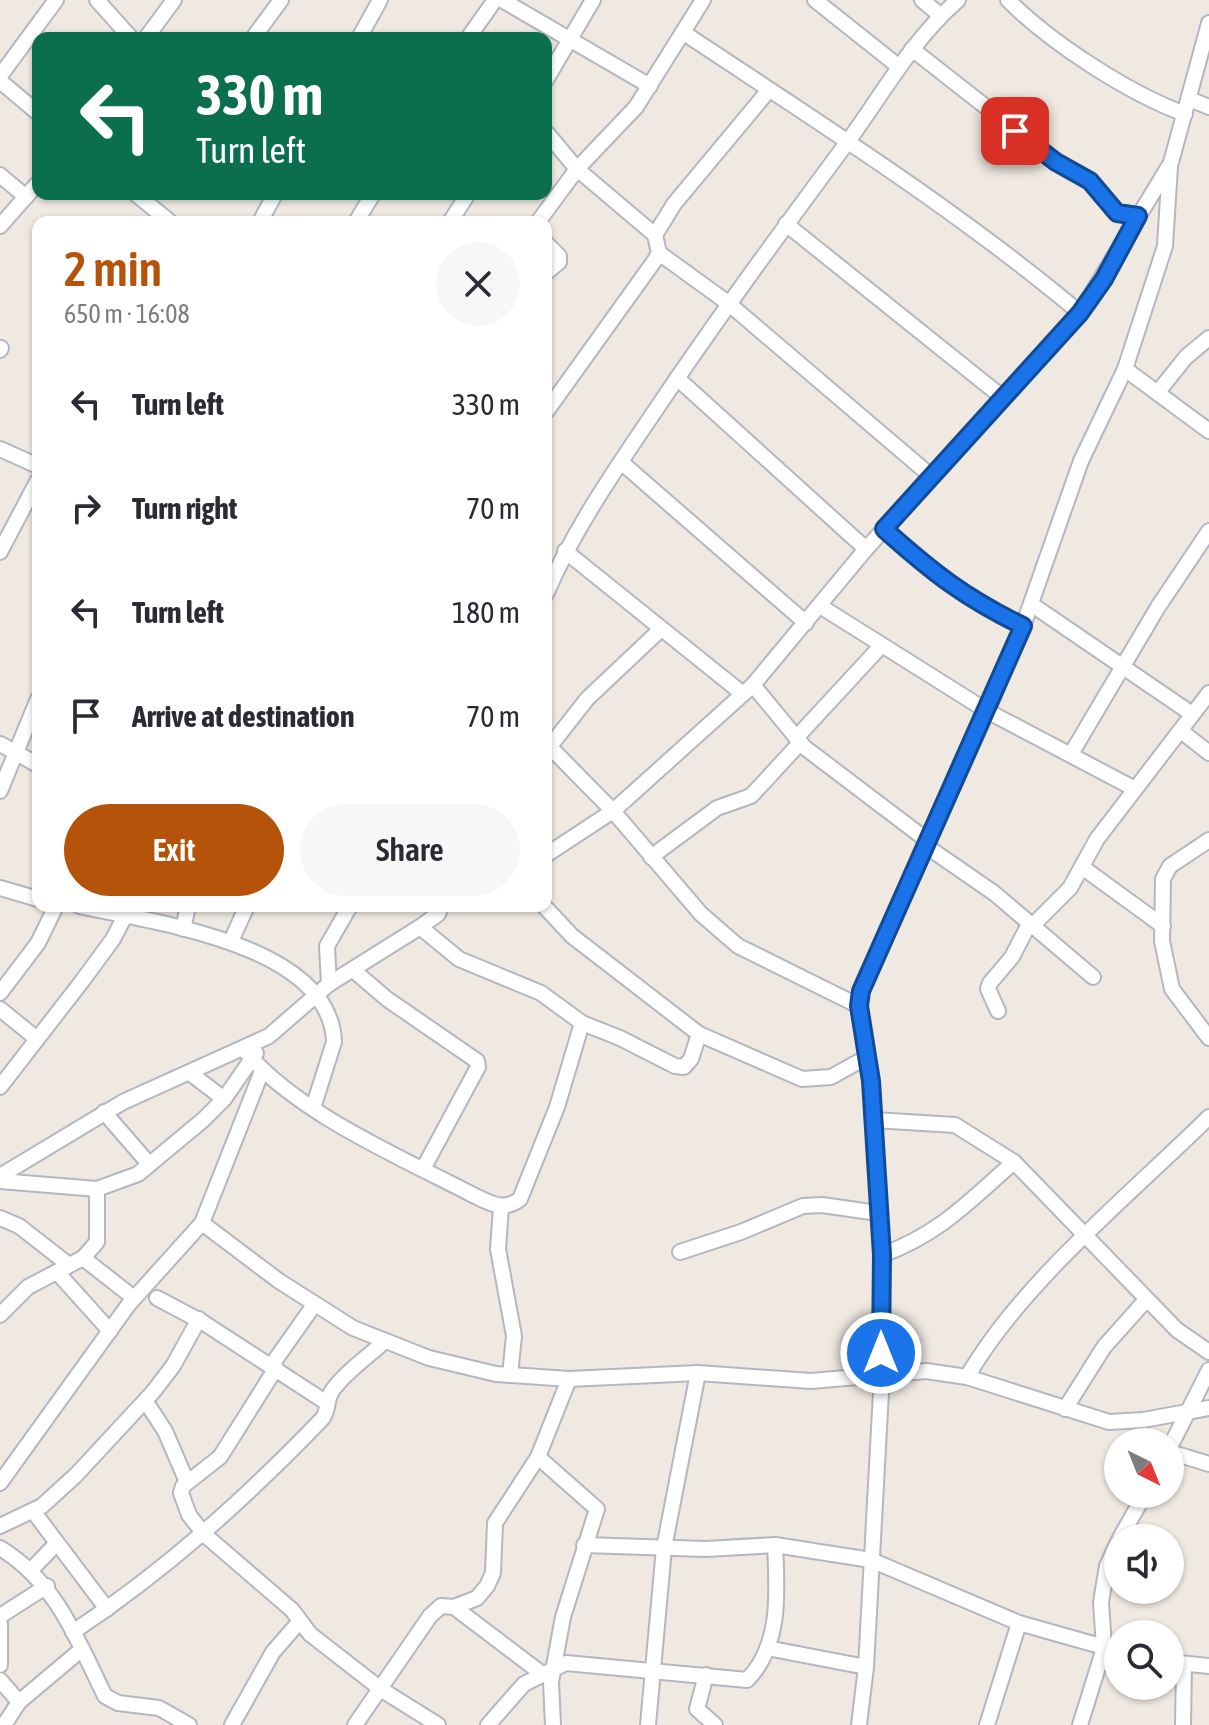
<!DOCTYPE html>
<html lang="en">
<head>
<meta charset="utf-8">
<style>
	:root { --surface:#fff; --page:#f7f7f7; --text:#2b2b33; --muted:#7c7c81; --accent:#b45309 }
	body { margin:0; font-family:"Asap Condensed",sans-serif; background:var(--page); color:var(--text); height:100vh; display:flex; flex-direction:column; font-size:30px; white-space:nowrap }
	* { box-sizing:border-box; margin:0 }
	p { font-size:26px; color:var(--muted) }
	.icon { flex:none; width:44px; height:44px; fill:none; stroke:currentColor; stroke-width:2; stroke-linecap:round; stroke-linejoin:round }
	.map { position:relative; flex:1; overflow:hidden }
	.drawer { position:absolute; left:32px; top:216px; width:520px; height:696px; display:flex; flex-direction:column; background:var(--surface); border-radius:16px; box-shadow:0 2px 6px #0004 }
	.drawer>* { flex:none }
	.hud { position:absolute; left:32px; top:32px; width:520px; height:168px; border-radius:16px; box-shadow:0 2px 6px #0004; background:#0b6e4f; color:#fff; overflow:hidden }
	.needle { width:52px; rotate:137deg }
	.buttons { position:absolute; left:1104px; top:1428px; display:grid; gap:16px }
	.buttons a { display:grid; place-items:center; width:80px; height:80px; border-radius:50%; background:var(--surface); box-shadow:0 2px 6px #0004; font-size:40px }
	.pin { position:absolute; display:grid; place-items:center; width:68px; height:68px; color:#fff; margin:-34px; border-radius:16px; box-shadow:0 4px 12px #0006 }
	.me { position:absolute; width:88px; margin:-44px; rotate:0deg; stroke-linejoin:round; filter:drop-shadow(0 0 6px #0008) }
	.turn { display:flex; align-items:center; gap:28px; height:168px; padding:0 32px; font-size:36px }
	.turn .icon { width:104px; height:104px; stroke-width:2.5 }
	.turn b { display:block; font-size:56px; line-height:68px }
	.round { display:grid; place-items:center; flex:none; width:84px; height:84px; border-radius:42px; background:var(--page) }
	.head { display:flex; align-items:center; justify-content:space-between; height:136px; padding:0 32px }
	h1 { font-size:48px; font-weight:600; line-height:60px; color:var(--accent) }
	.primary-button { display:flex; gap:16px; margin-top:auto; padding:16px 32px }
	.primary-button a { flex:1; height:92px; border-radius:48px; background:var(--accent); color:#fff; font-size:32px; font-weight:600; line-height:92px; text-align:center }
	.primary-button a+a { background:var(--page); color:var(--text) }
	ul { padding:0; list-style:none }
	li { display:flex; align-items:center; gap:24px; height:104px; padding:0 32px }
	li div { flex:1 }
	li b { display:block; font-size:30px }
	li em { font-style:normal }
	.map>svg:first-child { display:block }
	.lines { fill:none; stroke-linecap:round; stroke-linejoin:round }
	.minor-casing { stroke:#b4b7c1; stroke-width:18 }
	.minor { stroke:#fff; stroke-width:14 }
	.route-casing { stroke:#114b97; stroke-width:20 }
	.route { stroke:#1a73e8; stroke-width:14 }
</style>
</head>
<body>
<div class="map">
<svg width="1209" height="1725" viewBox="0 0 1209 1725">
	<rect width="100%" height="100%" fill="#efe9e1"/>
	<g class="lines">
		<g class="minor-casing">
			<g id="minor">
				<polyline points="97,0 131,38"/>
				<polyline points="502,0 650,86"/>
				<polyline points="815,0 898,66"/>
				<polyline points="922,0 940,15"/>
				<path d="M1008,0C1051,43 1128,93 1185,114"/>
				<path d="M684,33C818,122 956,209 1080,313"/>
				<polyline points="146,38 174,0"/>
				<polyline points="253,38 281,0"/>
				<polyline points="359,38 380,0"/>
				<polyline points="468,38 495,0"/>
				<polyline points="912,49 1056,162 1090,181 1117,213 1138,216"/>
				<polyline points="0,76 56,0"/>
				<polyline points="546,80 593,0"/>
				<polyline points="0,81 38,113"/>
				<polyline points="1189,99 1209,107"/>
				<polyline points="546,132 577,169 655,235"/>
				<polyline points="0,175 26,197"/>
				<polyline points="136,194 170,222"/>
				<polyline points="260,222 275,194"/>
				<polyline points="356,222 373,194"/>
				<polyline points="450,222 468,194"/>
				<polyline points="538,222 577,169 636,107 703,0"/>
				<polyline points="786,224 1002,397"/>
				<polyline points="0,226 38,183"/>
				<polyline points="546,243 559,256 559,262 546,273"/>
				<polyline points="659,253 728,303 931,476"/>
				<polyline points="0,350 1,348"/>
				<polyline points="1125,369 1209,431"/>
				<polyline points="677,378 866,549"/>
				<polyline points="1158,392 1186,357 1209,338"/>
				<polyline points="546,412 655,260 659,253 655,235 674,204 769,90"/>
				<polyline points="0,449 38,466"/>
				<polyline points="621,462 806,623"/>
				<path d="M884,529C932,572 965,598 1023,626"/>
				<polyline points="565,551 743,694"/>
				<polyline points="0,552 38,480"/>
				<path d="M546,594C574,529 615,470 655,411C716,320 781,232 846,144C883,94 911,41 958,0"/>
				<polyline points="1031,604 1192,714"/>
				<polyline points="820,606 987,711 1135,789"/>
				<polyline points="753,685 804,747 928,841"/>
				<polyline points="1181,731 1209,753"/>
				<polyline points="796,738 881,646"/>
				<polyline points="546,743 613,811 701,914 738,946 859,1006"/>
				<polyline points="0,744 38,765"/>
				<polyline points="551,745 587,699 660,630"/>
				<polyline points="1071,754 1158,607 1209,531"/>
				<polyline points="0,791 38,699"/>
				<polyline points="1209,840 1170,866 1163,879 1162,941 1172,989 1209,1038"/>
				<polyline points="926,846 994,893 1093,977"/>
				<polyline points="546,855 613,811 753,685 866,549 1080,313 1169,166"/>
				<polyline points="651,857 717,808 751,796 800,743"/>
				<polyline points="1082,867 1163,926"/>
				<polyline points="0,888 38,899"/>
				<path d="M79,906C151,922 331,944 334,1042L313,1108"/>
				<polyline points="544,906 572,936 699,1034 802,1079 831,1077 867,1057"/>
				<polyline points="1032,926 1070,888 1097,839 1209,693"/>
				<polyline points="420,927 459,959 541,993 582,1023 620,1038 675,1066 684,1067 691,1059 699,1034"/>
				<polyline points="183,929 188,906"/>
				<polyline points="231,941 247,906"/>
				<polyline points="353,970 387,999 477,1061 478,1067 423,1169"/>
				<polyline points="329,984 327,946 350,906"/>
				<polyline points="0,993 38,943 56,906"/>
				<polyline points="0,1009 37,1039"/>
				<polyline points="998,1011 988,989 990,983 1012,957 1029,924"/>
				<path d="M243,1048C292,1111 402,1158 473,1195C490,1203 503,1212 520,1199L557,1107L582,1023"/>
				<polyline points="190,1073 224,1099"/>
				<polyline points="0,1087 83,980 113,939 125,916"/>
				<polyline points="104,1112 149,1164"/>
				<polyline points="874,1120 955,1125 1014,1162 1177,1330 1209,1352"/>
				<polyline points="0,1176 123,1102 269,1036 329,984 420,927 438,914 441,906"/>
				<polyline points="0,1181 97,1189 138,1174 203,1120 224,1099 256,1053"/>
				<polyline points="501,1207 498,1249 514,1336 510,1375"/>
				<polyline points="0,1218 19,1226 69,1265"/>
				<polyline points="202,1223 279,1281 353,1328 429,1358 496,1374 569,1379 698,1373 811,1381 926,1371 967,1377 1109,1422 1143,1420 1209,1408"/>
				<polyline points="680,1252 741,1232 803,1206 822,1205 878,1213"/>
				<path d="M882,1255C941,1233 968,1202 1014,1162"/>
				<polyline points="83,1258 134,1298"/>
				<polyline points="57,1272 110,1331"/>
				<polyline points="157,1298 204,1323 327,1403"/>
				<polyline points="0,1315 28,1287 83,1258 97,1242 97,1189"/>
				<polyline points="271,1366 314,1305"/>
				<polyline points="276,1368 220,1457 183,1486 181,1493 189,1515 205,1535 292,1610 310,1634 382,1690 438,1725"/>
				<path d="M967,1377C1022,1282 1130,1195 1209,1117"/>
				<polyline points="146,1402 165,1431 187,1482"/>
				<polyline points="1065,1409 1104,1347 1146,1300"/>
				<polyline points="1170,1447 1209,1370"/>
				<polyline points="1170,1452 1209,1464"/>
				<polyline points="538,1457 597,1509 563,1617 551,1682 553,1725"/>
				<polyline points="0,1483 129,1304 202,1223 262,1071"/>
				<polyline points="33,1511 107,1609"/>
				<polyline points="0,1526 42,1506 76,1475 153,1392 173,1366 199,1319"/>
				<polyline points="1120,1538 1145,1494"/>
				<polyline points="584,1545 706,1549 775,1545 871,1560 1019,1623 1118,1651"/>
				<path d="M0,1548C56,1582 77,1639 105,1696L118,1703L159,1708L189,1725"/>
				<polyline points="31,1570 56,1544"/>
				<polyline points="454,1607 541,1673"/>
				<polyline points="0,1616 47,1586"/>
				<polyline points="0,1624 0,1665"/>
				<path d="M73,1632C166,1570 245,1499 322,1419C329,1411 326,1400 332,1391C345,1372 369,1356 385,1341"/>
				<polyline points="767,1648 866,1667"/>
				<polyline points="1170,1662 1209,1666"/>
				<polyline points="706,1675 697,1709 715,1725"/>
				<polyline points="0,1680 19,1702"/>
				<polyline points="4,1725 19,1702 82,1649"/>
				<polyline points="232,1725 273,1652 300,1621"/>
				<polyline points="355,1725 430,1616 441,1606 454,1607 477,1598 487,1586 493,1573 495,1523 538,1457 569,1379"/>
				<path d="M488,1725L524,1684L566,1663L747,1680C782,1645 777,1590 775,1545"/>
				<polyline points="648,1725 664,1548 698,1373"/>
				<polyline points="859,1725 866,1667 882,1374 882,1255 871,1081 859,1006 861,991 987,711 1023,626 1081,461 1125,369 1165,246 1170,166 1209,23"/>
				<polyline points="987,1725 1019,1623"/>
				<polyline points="1080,1725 1104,1648 1101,1602 1107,1566 1118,1542"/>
				<polyline points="1183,1725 1184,1665"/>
			</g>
		</g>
		<use href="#minor" class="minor"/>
	</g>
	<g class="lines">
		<g class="route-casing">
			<path id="route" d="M881,1353L882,1255L871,1081L859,1006L861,991L1023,626C965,598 932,572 884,529L1080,313L1104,279L1138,216L1117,213L1090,181L1056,162L1015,131"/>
		</g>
		<use href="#route" class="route"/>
	</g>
</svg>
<div class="buttons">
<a><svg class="needle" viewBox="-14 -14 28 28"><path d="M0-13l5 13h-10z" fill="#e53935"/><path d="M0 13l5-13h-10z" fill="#7c7c81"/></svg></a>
<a><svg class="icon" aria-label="sound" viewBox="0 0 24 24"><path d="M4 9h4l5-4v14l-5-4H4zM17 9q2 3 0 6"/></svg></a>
<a><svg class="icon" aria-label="search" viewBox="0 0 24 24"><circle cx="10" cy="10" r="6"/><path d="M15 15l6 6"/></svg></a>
</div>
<div class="pin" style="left:1015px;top:131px;background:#d93025"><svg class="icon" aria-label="arrive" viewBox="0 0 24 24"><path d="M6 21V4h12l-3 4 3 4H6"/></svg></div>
<svg class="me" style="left:881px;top:1353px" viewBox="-20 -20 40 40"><circle r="17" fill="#1a73e8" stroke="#fff" stroke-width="3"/><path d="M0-11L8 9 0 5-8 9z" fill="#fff"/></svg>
<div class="hud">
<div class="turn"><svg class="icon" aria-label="left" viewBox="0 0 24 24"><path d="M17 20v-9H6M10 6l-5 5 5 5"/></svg><div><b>330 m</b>Turn left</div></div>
</div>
<section class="drawer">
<div class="head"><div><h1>2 min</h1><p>650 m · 16:08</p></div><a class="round"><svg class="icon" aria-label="close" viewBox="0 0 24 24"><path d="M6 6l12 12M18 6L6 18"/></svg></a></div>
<ul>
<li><svg class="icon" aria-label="left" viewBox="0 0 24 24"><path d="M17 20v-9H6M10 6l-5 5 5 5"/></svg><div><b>Turn left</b></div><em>330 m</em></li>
<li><svg class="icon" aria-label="right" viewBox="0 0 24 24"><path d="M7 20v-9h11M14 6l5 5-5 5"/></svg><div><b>Turn right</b></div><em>70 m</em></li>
<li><svg class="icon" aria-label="left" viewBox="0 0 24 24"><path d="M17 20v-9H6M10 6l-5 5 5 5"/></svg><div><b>Turn left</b></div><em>180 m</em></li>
<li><svg class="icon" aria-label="arrive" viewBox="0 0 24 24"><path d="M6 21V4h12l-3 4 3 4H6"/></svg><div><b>Arrive at destination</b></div><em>70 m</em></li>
</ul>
<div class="primary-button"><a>Exit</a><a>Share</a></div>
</section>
</div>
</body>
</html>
